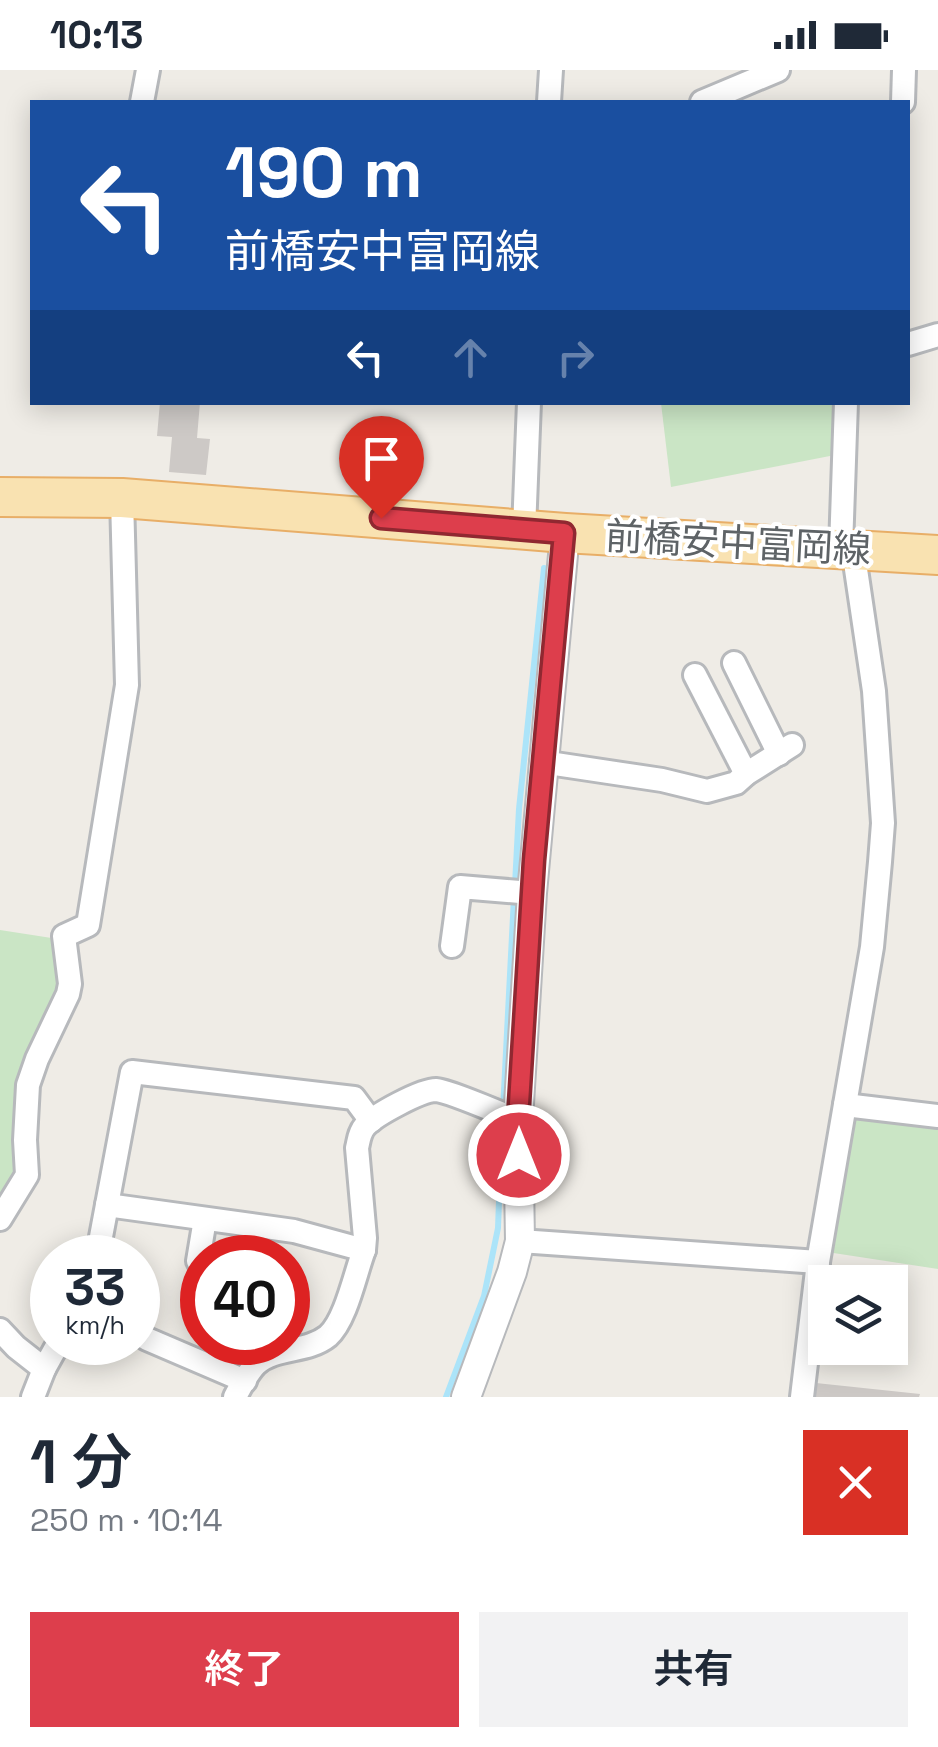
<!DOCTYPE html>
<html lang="ja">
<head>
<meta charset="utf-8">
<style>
	:root { --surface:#fff; --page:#f2f2f3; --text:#1f2937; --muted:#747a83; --accent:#dd3e4c }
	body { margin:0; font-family:"Space Grotesk","Noto Sans JP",sans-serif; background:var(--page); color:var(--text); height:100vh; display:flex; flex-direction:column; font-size:38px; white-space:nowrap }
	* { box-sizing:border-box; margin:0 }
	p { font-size:32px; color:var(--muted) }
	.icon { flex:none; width:55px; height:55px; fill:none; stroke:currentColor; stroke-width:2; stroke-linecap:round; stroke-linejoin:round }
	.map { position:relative; height:1327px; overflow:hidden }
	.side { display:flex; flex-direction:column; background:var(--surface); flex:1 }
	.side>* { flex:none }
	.top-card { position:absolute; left:30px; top:30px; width:880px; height:305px; border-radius:0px; box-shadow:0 5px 25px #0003; background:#1a4fa0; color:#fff; overflow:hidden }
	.tools { position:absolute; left:808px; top:1195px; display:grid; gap:20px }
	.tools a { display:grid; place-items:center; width:100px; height:100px; border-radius:0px; background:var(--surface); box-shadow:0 5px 25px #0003; font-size:50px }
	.speed { position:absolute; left:30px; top:1165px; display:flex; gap:20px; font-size:50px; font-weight:700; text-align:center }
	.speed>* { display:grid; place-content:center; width:130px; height:130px; border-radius:50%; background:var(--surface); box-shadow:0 5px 25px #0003; line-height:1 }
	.speed small { font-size:25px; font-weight:400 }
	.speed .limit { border:15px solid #d22; background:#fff; color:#111 }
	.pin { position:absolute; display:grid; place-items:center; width:85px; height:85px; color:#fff; margin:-102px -42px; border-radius:50% 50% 50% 0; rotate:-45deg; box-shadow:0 0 10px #0007 }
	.pin .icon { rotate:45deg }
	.me { position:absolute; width:110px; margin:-55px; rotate:0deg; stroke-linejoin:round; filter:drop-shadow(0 0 8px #0008) }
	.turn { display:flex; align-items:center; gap:35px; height:210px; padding:0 30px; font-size:45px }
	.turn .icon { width:130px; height:130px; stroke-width:2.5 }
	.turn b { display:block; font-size:70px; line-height:85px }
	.lanes { display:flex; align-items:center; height:95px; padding:0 30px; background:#0003; justify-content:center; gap:50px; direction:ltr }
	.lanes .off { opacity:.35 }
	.round { display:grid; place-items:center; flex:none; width:105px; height:105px; border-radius:0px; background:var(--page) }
	.summary { display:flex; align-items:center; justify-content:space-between; height:170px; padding:0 30px }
	h1 { font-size:60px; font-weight:600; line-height:75px }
	.primary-button { display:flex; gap:20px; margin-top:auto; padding:20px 30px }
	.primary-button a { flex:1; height:115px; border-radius:0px; background:var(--accent); color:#fff; font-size:40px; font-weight:600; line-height:115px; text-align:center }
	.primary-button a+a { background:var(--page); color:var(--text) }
	.status { display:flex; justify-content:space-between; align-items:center; height:70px; padding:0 50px; background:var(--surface); direction:ltr }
	.status svg { height:28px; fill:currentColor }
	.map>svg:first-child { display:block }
	.green { fill:#cae5c5 }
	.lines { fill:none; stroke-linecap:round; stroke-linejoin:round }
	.stream { stroke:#ace4f9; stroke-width:6 }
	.building { fill:#cdc9c6 }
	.minor-casing { stroke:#b7b9bc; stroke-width:28 }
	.tertiary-casing { stroke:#b7b9bc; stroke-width:32 }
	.primary-casing { stroke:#e8ae67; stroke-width:42 }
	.minor { stroke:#fff; stroke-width:22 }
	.tertiary { stroke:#fff; stroke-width:28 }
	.primary { stroke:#f9e2b1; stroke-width:38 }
	.route-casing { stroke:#902831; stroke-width:25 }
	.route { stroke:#dd3e4c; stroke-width:18 }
	.labels { text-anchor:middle; stroke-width:8; stroke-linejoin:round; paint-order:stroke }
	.street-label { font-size:38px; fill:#5e6366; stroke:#fff }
</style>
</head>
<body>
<div class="status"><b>10:13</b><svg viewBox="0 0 49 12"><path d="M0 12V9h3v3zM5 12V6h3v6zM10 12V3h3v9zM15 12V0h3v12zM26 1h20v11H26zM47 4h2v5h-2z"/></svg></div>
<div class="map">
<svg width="938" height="1327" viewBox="0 0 938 1327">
	<rect width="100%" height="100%" fill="#efece6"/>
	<g class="green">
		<polygon points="661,333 836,333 835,385 671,417"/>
		<polygon points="0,860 58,869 63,916 33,986 20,1104 0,1136"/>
		<polygon points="858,1046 938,1055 938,1199 827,1182 847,1052"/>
	</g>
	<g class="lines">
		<g class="stream">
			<polyline points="515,815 519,739 544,498"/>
			<polyline points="503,1040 514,827"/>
			<polyline points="446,1327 484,1226 498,1158 502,1052"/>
		</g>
	</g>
	<g class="building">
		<polygon points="160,332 200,332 197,368 210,369 206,405 169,402 172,367 157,366"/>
		<polygon points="816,1313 920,1324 919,1327 815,1327"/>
	</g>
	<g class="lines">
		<g class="minor-casing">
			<g id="minor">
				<polyline points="142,32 148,0"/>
				<polyline points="549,32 551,0"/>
				<polyline points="702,32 778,0"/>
				<polyline points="903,32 904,0"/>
				<polyline points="908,274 938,265"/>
				<polyline points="524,460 529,332"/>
				<polyline points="841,478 846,332"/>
				<polyline points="734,593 779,684"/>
				<polyline points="695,605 746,704"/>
				<polyline points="542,692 662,710 707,721 736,713 746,704 792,675"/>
				<polyline points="452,876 460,817 532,823"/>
				<polyline points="845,1035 938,1046"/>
				<polyline points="107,1135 294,1161 364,1180"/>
				<polyline points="0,1149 27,1105 25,1070 28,1015 37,989 68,924 70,914 64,866 88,855 127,615 122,428"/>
				<polyline points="520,1171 818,1192"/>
				<polyline points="97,1188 132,1002 354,1028 371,1051"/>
				<polyline points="198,1191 205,1149"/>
				<polyline points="0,1260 16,1277 44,1299"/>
				<polyline points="147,1269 245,1311"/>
				<polyline points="33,1327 44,1299 59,1272"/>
				<path d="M235,1327C241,1316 247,1303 256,1294C276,1276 307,1283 328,1266C346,1250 355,1204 364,1180L365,1168L357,1078C359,1070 359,1063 365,1056C375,1045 421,1020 436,1020C450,1021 501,1044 518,1050"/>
				<polyline points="802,1327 818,1192 872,877 880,792 883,753 874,621 853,479"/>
			</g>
		</g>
		<g class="tertiary-casing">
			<polyline id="tertiary" points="466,1327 512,1202 520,1171 518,1050 532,823 565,463"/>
		</g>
		<g class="primary-casing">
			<polyline id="primary" points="0,427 122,428 565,463 938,485"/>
		</g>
		<use href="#minor" class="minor"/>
		<use href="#tertiary" class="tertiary"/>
		<use href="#primary" class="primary"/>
	</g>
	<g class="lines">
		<g class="route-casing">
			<polyline id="route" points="381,448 564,463 534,790 518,1050 519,1085"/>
		</g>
		<use href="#route" class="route"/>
	</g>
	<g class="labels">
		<g class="street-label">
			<text transform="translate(738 473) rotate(3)" y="13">前橋安中富岡線</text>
		</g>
	</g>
</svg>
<div class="tools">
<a><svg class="icon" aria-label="layers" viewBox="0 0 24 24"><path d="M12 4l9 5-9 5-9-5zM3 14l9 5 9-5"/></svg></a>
</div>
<div class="speed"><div>33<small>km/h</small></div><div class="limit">40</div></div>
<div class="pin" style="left:381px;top:448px;background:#d93025"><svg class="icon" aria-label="arrive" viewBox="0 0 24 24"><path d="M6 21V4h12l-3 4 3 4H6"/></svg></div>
<svg class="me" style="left:519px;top:1085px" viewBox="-20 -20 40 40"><circle r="17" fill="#dd3e4c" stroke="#fff" stroke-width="3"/><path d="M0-11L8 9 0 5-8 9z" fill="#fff"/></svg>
<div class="top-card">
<div class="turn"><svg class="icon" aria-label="left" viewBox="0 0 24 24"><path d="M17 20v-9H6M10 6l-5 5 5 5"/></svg><div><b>190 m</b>前橋安中富岡線</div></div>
<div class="lanes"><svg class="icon" aria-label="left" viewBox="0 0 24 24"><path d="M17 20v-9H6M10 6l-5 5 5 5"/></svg><svg class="icon off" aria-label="ahead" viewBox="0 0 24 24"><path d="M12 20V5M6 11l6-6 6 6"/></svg><svg class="icon off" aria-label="right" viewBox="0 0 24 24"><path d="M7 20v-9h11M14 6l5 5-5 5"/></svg></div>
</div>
</div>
<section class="side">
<div class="summary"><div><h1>1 分</h1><p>250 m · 10:14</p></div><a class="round" style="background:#d93025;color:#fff"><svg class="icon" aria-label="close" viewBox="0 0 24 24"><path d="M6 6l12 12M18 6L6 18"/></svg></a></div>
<div class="primary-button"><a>終了</a><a>共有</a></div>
</section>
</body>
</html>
